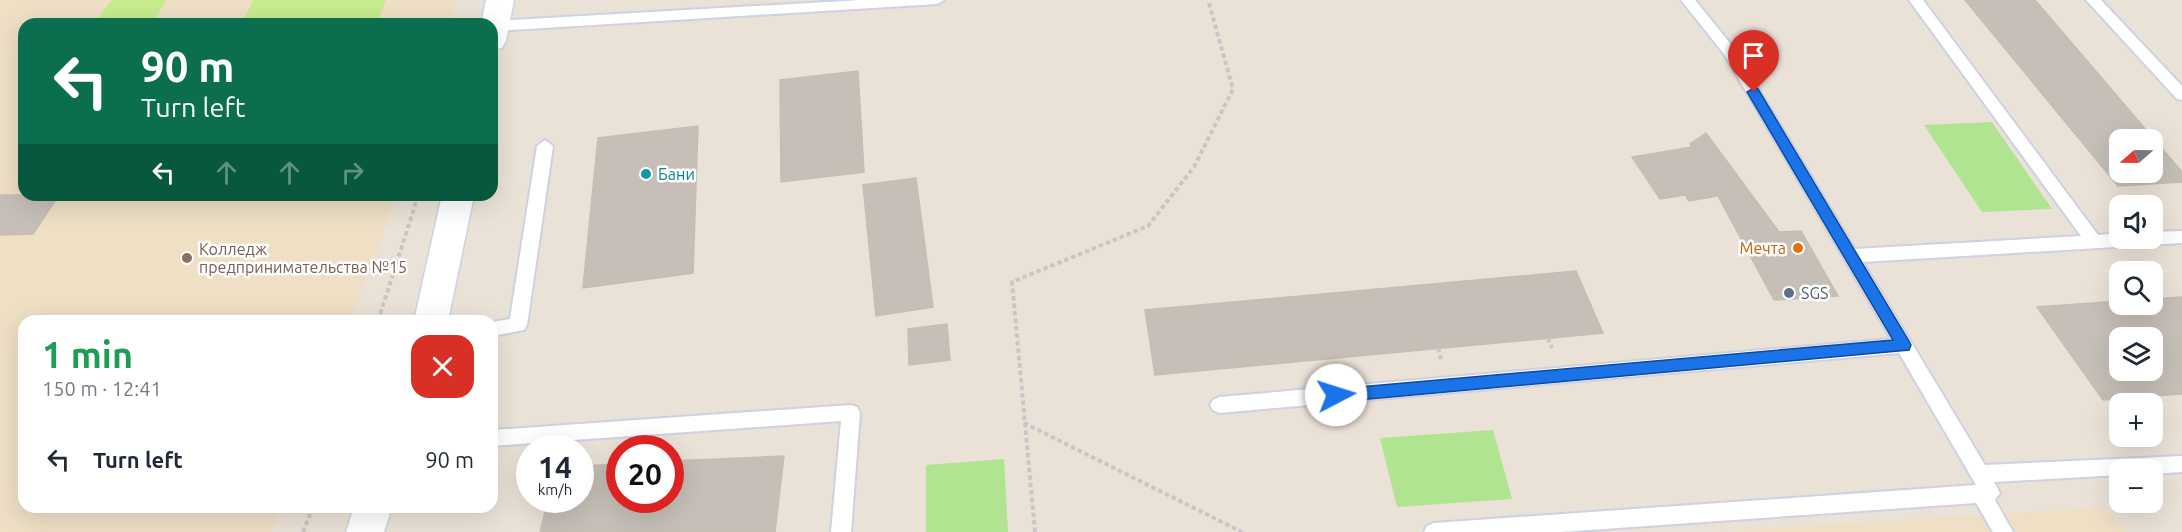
<!DOCTYPE html>
<html lang="en">
<head>
<meta charset="utf-8">
<style>
	:root { --surface:#fff; --page:#f6f6f7; --text:#1f2937; --muted:#747a83 }
	body { margin:0; font-family:Ubuntu,sans-serif; background:var(--page); color:var(--text); height:100vh; display:flex; flex-direction:column; font-size:22px; white-space:nowrap }
	* { box-sizing:border-box; margin:0 }
	p { font-size:20px; color:var(--muted) }
	.icon { flex:none; width:33px; height:33px; fill:none; stroke:currentColor; stroke-width:2; stroke-linecap:round; stroke-linejoin:round }
	.map { position:relative; flex:1; overflow:hidden }
	.details { position:absolute; left:18px; top:315px; width:480px; height:198px; display:flex; flex-direction:column; background:var(--surface); border-radius:18px; box-shadow:0 6px 24px #0002 }
	.details>* { flex:none }
	.guide { position:absolute; left:18px; top:18px; width:480px; height:183px; border-radius:18px; box-shadow:0 6px 24px #0002; background:#0b6e4f; color:#fff; overflow:hidden }
	.needle { width:39px; rotate:250deg }
	.controls { position:absolute; left:2109px; top:129px; display:grid; gap:12px }
	.controls a { display:grid; place-items:center; width:54px; height:54px; border-radius:12px; background:var(--surface); box-shadow:0 6px 24px #0002; font-size:30px }
	.speed { position:absolute; left:516px; top:435px; display:flex; gap:12px; font-size:30px; font-weight:700; text-align:center }
	.speed>* { display:grid; place-content:center; width:78px; height:78px; border-radius:50%; background:var(--surface); box-shadow:0 6px 24px #0002; line-height:1 }
	.speed small { font-size:15px; font-weight:400 }
	.speed .limit { border:9px solid #d22; background:#fff; color:#111 }
	.pin { position:absolute; display:grid; place-items:center; width:51px; height:51px; color:#fff; margin:-62px -26px; border-radius:50% 50% 50% 0; rotate:-45deg; box-shadow:0 0 6px #0007 }
	.pin .icon { rotate:45deg }
	.me { position:absolute; width:66px; margin:-33px; rotate:85deg; stroke-linejoin:round; filter:drop-shadow(0 0 4px #0008) }
	.turn { display:flex; align-items:center; gap:21px; height:126px; padding:0 24px; font-size:27px }
	.turn .icon { width:78px; height:78px; stroke-width:2.5 }
	.turn b { display:block; font-size:42px; line-height:51px }
	.lanes { display:flex; align-items:center; height:57px; padding:0 24px; background:#0003; justify-content:center; gap:30px; direction:ltr }
	.lanes .off { opacity:.35 }
	.round { display:grid; place-items:center; flex:none; width:63px; height:63px; border-radius:18px; background:var(--page) }
	.summary { display:flex; align-items:center; justify-content:space-between; height:102px; padding:0 24px }
	h1 { font-size:36px; font-weight:700; line-height:45px; color:#1e9e55 }
	ul { padding:0; list-style:none }
	li { display:flex; align-items:center; gap:18px; height:84px; padding:0 24px }
	li div { flex:1 }
	li b { display:block; font-size:22px }
	li em { font-style:normal }
	.map>svg:first-child { display:block }
	.education { fill:#eedfc5 }
	.green { fill:#b0e491 }
	.pitch { fill:#c6ec8c }
	.building { fill:#c5bfb7; stroke:#c5beb1; stroke-width:1.5; fill-rule:evenodd }
	.lines { fill:none; stroke-linecap:round; stroke-linejoin:round }
	.service-casing { stroke:#cdd1e1; stroke-width:4 }
	.minor-casing { stroke:#cdd1e1; stroke-width:3 }
	.path { stroke:#c7c7c7; stroke-width:4; stroke-dasharray:4.5 3; stroke-linecap:butt }
	.service { fill:#fff; fill-rule:evenodd }
	.minor { fill:#fff; fill-rule:evenodd }
	.route { fill:#1a73e8; stroke:#114b97; stroke-width:1.5 }
	.culture-dot { fill:#0f9aa8; stroke:#fff; stroke-width:2 }
	.food-dot { fill:#e8710a; stroke:#fff; stroke-width:2 }
	.education-dot { fill:#8d6e63; stroke:#fff; stroke-width:2 }
	.service-dot { fill:#5c6f8a; stroke:#fff; stroke-width:2 }
	.labels { text-anchor:middle; stroke-width:5; stroke-linejoin:round; paint-order:stroke }
	.culture-label { font-size:16px; fill:#0d838f; stroke:#fff; text-anchor:start }
	.food-label { font-size:16px; fill:#c56008; stroke:#fff; text-anchor:end }
	.education-label { font-size:16px; fill:#785e54; stroke:#fff; text-anchor:start }
	.service-label { font-size:16px; fill:#4e5e75; stroke:#fff; text-anchor:start }
</style>
</head>
<body>
<div class="map">
<svg width="2182" height="532" viewBox="0 0 2182 532">
	<rect width="100%" height="100%" fill="#ebe2d7"/>
	<g class="education">
		<polygon points="0,0 455,0 451,24 24,24 24,195 397,195 350,321 24,321 24,507 280,507 271,532 0,532"/>
		<polygon points="2103,508 2126,532 1719,532 1993,514"/>
	</g>
	<g class="green">
		<polygon points="1992,122 2052,209 1982,212 1924,125"/>
		<polygon points="1493,430 1512,499 1397,507 1380,438"/>
		<polygon points="1004,459 1008,532 926,532 926,465"/>
	</g>
	<g class="pitch">
		<polygon points="112,0 166,0 152,24 94,24"/>
		<polygon points="253,0 386,0 377,24 242,24"/>
	</g>
	<g class="building">
		<path d="M1965,0H2035L2182,172V182L2118,186ZM2120,140H2152V172H2120Z"/>
		<polygon points="858,71 864,172 781,182 780,80"/>
		<polygon points="698,126 693,273 583,288 598,138"/>
		<polygon points="1706,133 1779,232 1801,231 1838,296 1774,300 1718,196 1689,201 1685,195 1660,199 1632,157 1692,147 1690,144"/>
		<polygon points="916,178 933,307 876,316 863,185"/>
		<polygon points="0,195 59,195 33,234 0,235"/>
		<polygon points="1576,271 1603,333 1155,375 1145,310"/>
		<path d="M2182,297V394L2103,400L2037,307L2120,301V304H2152V299ZM2120,338H2152V370H2120Z"/>
		<polygon points="947,324 950,360 909,365 908,329"/>
		<polygon points="784,456 775,532 540,532 548,500 580,500 580,466 620,464 620,500 670,500 670,461"/>
	</g>
	<g class="lines">
		<g class="service-casing">
			<g id="service">
				<polygon points="861,0 944,0 937,4 495,31 489,24 495,21"/>
				<polygon points="1681,0 1695,0 1734,48 1855,249 2081,236 1909,0 1923,0 2098,235 2120,233 2120,238 2152,238 2152,232 2182,231 2182,243 1863,262 1985,465 2182,456 2182,472 2152,474 2152,470 2120,470 2120,475 1994,482 2000,493 1995,500 2013,532 1993,532 1976,503 1561,532 1424,532 1427,526 1434,523 1976,485 1899,353 1219,413 1213,410 1210,405 1213,400 1219,397 1891,339 1724,54"/>
				<polygon points="2086,0 2101,0 2182,86 2182,100 2177,99"/>
				<polygon points="545,140 553,146 527,325 524,330 492,336 492,322 510,319 537,146"/>
				<polygon points="851,405 857,407 860,413 851,532 831,532 841,421 492,446 492,430"/>
			</g>
		</g>
		<g class="minor-casing">
			<g id="minor">
				<polygon points="486,0 514,0 506,41 502,48 492,50 492,24 481,24"/>
				<polygon points="442,195 474,195 448,321 414,321"/>
				<polygon points="354,507 392,507 384,532 346,532"/>
			</g>
		</g>
		<g class="path">
			<polyline points="378,321 418,196"/>
			<polyline points="1548,338 1552,348"/>
			<polyline points="1438,348 1441,359"/>
			<polyline points="1024,423 1242,532"/>
			<polyline points="303,532 313,507"/>
			<polyline points="1035,532 1012,282 1148,226 1194,167 1233,89 1208,0"/>
		</g>
		<use href="#service" class="service"/>
		<use href="#minor" class="minor"/>
	</g>
	<polygon class="route" points="1754,88 1758,89 1909,341 1911,345 1909,350 1336,402 1330,400 1328,395 1330,391 1336,389 1893,340 1747,92"/>
	<circle class="culture-dot" cx="646" cy="174" r="6"/>
	<circle class="food-dot" cx="1798" cy="248" r="6"/>
	<circle class="education-dot" cx="187" cy="258" r="6"/>
	<circle class="service-dot" cx="1789" cy="293" r="6"/>
	<g class="labels">
		<g class="culture-label">
			<text x="658" y="180">Бани</text>
		</g>
		<g class="food-label">
			<text x="1786" y="254">Мечта</text>
		</g>
		<g class="education-label">
			<text x="199" y="255">Колледж<tspan x="199" dy="18">предпринимательства №15</tspan></text>
		</g>
		<g class="service-label">
			<text x="1801" y="299">SGS</text>
		</g>
	</g>
</svg>
<div class="controls">
<a><svg class="needle" viewBox="-14 -14 28 28"><path d="M0-13l5 13h-10z" fill="#e53935"/><path d="M0 13l5-13h-10z" fill="#747a83"/></svg></a>
<a><svg class="icon" aria-label="sound" viewBox="0 0 24 24"><path d="M4 9h4l5-4v14l-5-4H4zM17 9q2 3 0 6"/></svg></a>
<a><svg class="icon" aria-label="search" viewBox="0 0 24 24"><circle cx="10" cy="10" r="6"/><path d="M15 15l6 6"/></svg></a>
<a><svg class="icon" aria-label="layers" viewBox="0 0 24 24"><path d="M12 4l9 5-9 5-9-5zM3 14l9 5 9-5"/></svg></a>
<a>+</a>
<a>−</a>
</div>
<div class="speed"><div>14<small>km/h</small></div><div class="limit">20</div></div>
<div class="pin" style="left:1754px;top:92px;background:#d93025"><svg class="icon" aria-label="arrive" viewBox="0 0 24 24"><path d="M6 21V4h12l-3 4 3 4H6"/></svg></div>
<svg class="me" style="left:1336px;top:395px" viewBox="-20 -20 40 40"><circle r="19" fill="#fff"/><path d="M0-13L10 11 0 6-10 11z" fill="#1a73e8"/></svg>
<div class="guide">
<div class="turn"><svg class="icon" aria-label="left" viewBox="0 0 24 24"><path d="M17 20v-9H6M10 6l-5 5 5 5"/></svg><div><b>90 m</b>Turn left</div></div>
<div class="lanes"><svg class="icon" aria-label="left" viewBox="0 0 24 24"><path d="M17 20v-9H6M10 6l-5 5 5 5"/></svg><svg class="icon off" aria-label="ahead" viewBox="0 0 24 24"><path d="M12 20V5M6 11l6-6 6 6"/></svg><svg class="icon off" aria-label="ahead" viewBox="0 0 24 24"><path d="M12 20V5M6 11l6-6 6 6"/></svg><svg class="icon off" aria-label="right" viewBox="0 0 24 24"><path d="M7 20v-9h11M14 6l5 5-5 5"/></svg></div>
</div>
<section class="details">
<div class="summary"><div><h1>1 min</h1><p>150 m · 12:41</p></div><a class="round" style="background:#d93025;color:#fff"><svg class="icon" aria-label="close" viewBox="0 0 24 24"><path d="M6 6l12 12M18 6L6 18"/></svg></a></div>
<ul>
<li><svg class="icon" aria-label="left" viewBox="0 0 24 24"><path d="M17 20v-9H6M10 6l-5 5 5 5"/></svg><div><b>Turn left</b></div><em>90 m</em></li>
</ul>
</section>
</div>
</body>
</html>
